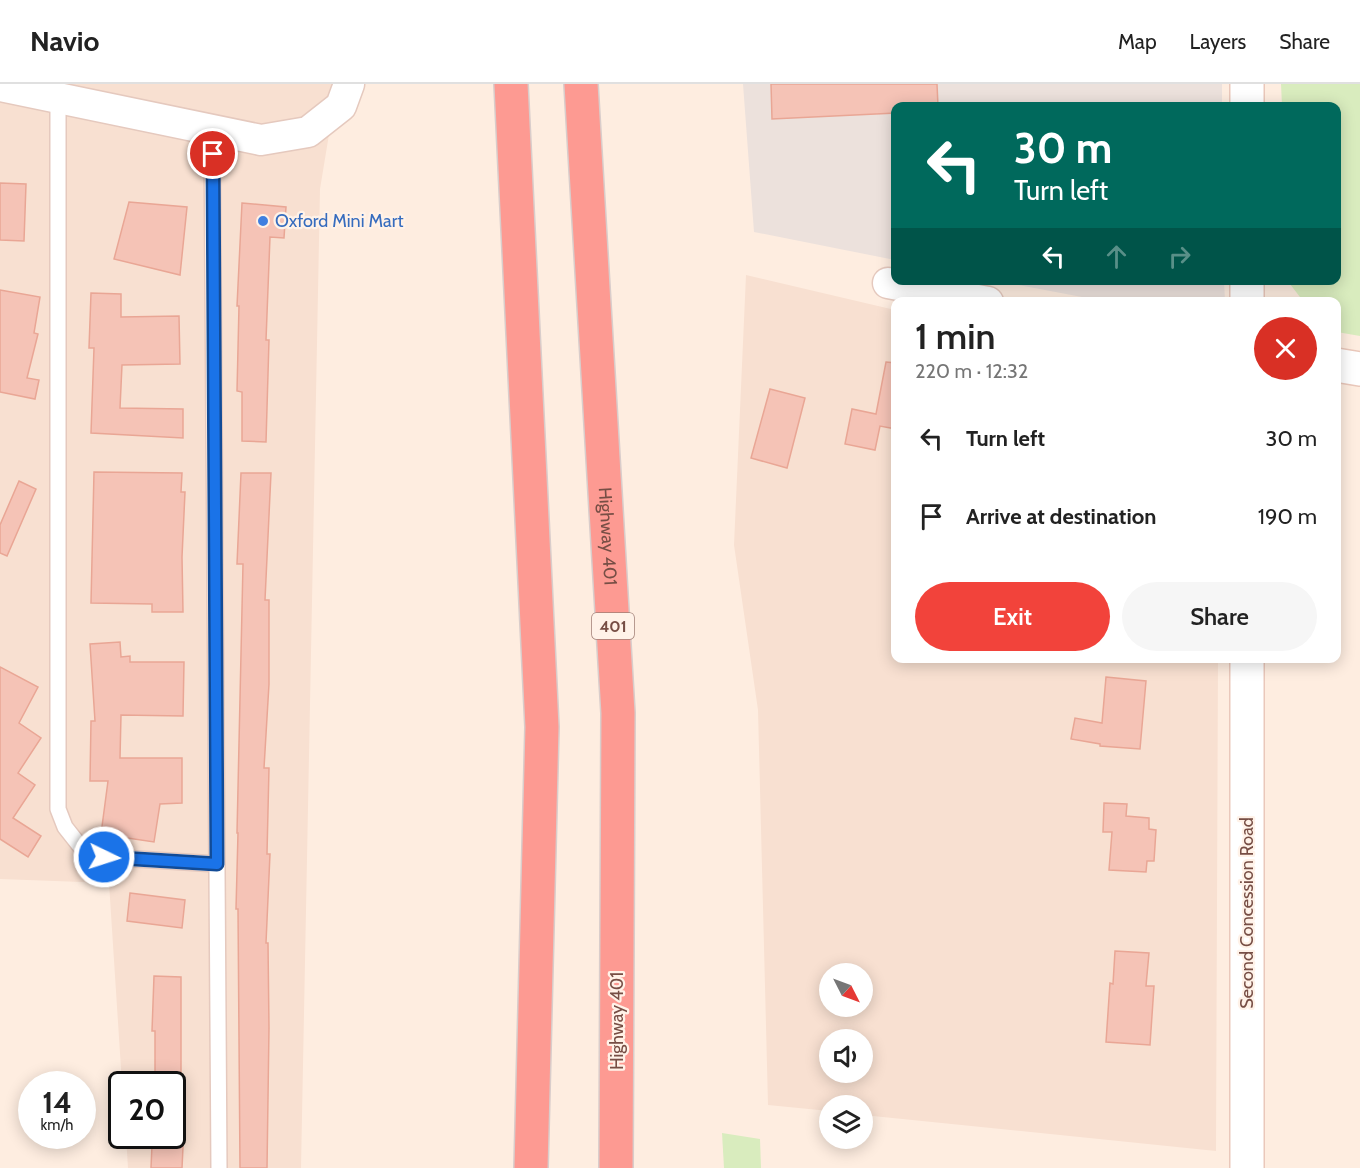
<!DOCTYPE html>
<html lang="en">
<head>
<meta charset="utf-8">
<style>
	:root { --surface:#fff; --page:#f6f6f6; --text:#222; --muted:#767676; --line:#e0e0e0; --accent:#f2433b }
	body { margin:0; font-family:Cabin,sans-serif; background:var(--page); color:var(--text); height:100vh; display:flex; flex-direction:column; font-size:22px; white-space:nowrap }
	* { box-sizing:border-box; margin:0 }
	p { font-size:20px; color:var(--muted) }
	.icon { flex:none; width:33px; height:33px; fill:none; stroke:currentColor; stroke-width:2; stroke-linecap:round; stroke-linejoin:round }
	.map { position:relative; flex:1; overflow:hidden }
	.side { position:absolute; left:891px; top:213px; width:450px; height:366px; display:flex; flex-direction:column; background:var(--surface); border-radius:12px; box-shadow:0 3px 15px #0003 }
	.side>* { flex:none }
	.guide { position:absolute; left:891px; top:18px; width:450px; height:183px; border-radius:12px; box-shadow:0 3px 15px #0003; background:#00695c; color:#fff; overflow:hidden }
	.needle { width:39px; rotate:132deg }
	.fabs { position:absolute; left:819px; top:879px; display:grid; gap:12px }
	.fabs a { display:grid; place-items:center; width:54px; height:54px; border-radius:50%; background:var(--surface); box-shadow:0 3px 15px #0003; font-size:30px }
	.speed { position:absolute; left:18px; top:987px; display:flex; gap:12px; font-size:30px; font-weight:700; text-align:center }
	.speed>* { display:grid; place-content:center; width:78px; height:78px; border-radius:50%; background:var(--surface); box-shadow:0 3px 15px #0003; line-height:1 }
	.speed small { font-size:15px; font-weight:400 }
	.speed .limit { border:3px solid #111; border-radius:9px; background:#fff; color:#111 }
	.pin { position:absolute; display:grid; place-items:center; width:51px; height:51px; color:#fff; margin:-26px; border:3px solid #fff; border-radius:50%; box-shadow:0 2px 6px #0007 }
	.me { position:absolute; width:66px; margin:-33px; rotate:94deg; stroke-linejoin:round; filter:drop-shadow(0 0 4px #0008) }
	.turn { display:flex; align-items:center; gap:21px; height:126px; padding:0 24px; font-size:27px }
	.turn .icon { width:78px; height:78px; stroke-width:2.5 }
	.turn b { display:block; font-size:42px; line-height:51px }
	.lanes { display:flex; align-items:center; height:57px; padding:0 24px; background:#0003; justify-content:center; gap:30px; direction:ltr }
	.lanes .off { opacity:.35 }
	.round { display:grid; place-items:center; flex:none; width:63px; height:63px; border-radius:32px; background:var(--page) }
	.head { display:flex; align-items:center; justify-content:space-between; height:102px; padding:0 24px }
	h1 { font-size:36px; font-weight:600; line-height:45px }
	.button { display:flex; gap:12px; margin-top:auto; padding:12px 24px }
	.button a { flex:1; height:69px; border-radius:36px; background:var(--accent); color:#fff; font-size:24px; font-weight:600; line-height:69px; text-align:center }
	.button a+a { background:var(--page); color:var(--text) }
	ul { padding:0; list-style:none }
	li { display:flex; align-items:center; gap:18px; height:78px; padding:0 24px }
	li div { flex:1 }
	li b { display:block; font-size:22px }
	li em { font-style:normal }
	header { display:flex; align-items:center; gap:36px; box-sizing:border-box; height:84px; padding:0 30px; background:var(--surface); border-bottom:2px solid var(--line) }
	header strong { font-size:28px }
	nav { display:flex; gap:33px; margin-inline-start:auto; font-size:21px }
	.map>svg:first-child { display:block }
	.residential { fill:#f8e0d1; fill-rule:evenodd }
	.industrial { fill:#ece1dc }
	.green { fill:#d9ecbe }
	.building { fill:#f5c3b6; stroke:#e9a695; stroke-width:1.5 }
	.lines { fill:none; stroke-linecap:round; stroke-linejoin:round }
	.lane-casing { stroke:#e5c9be; stroke-width:18 }
	.street-casing { stroke:#e5c9be; stroke-width:33 }
	.secondary-casing { stroke:#eac8bb; stroke-width:36 }
	.highway-casing { stroke:#d9cdcb; stroke-width:36 }
	.lane { stroke:#fff; stroke-width:15 }
	.street { stroke:#fff; stroke-width:30 }
	.secondary { stroke:#fff; stroke-width:33 }
	.highway { stroke:#fd9a92; stroke-width:33 }
	.route-casing { stroke:#114b97; stroke-width:15 }
	.route { stroke:#1a73e8; stroke-width:10 }
	.shop-dot { fill:#3f7fe0; stroke:#fff2e8; stroke-width:2 }
	.labels { text-anchor:middle; stroke-width:4.5; stroke-linejoin:round; paint-order:stroke }
	.shield { fill:#fff2e8; stroke:#a07f76; stroke-width:1.5 }
	.shield-label { font-size:16px; font-weight:bold; fill:#774e45 }
	.shop-label { font-size:18px; fill:#366cbe; stroke:#fff2e8; text-anchor:start }
	.street-label { font-size:18px; fill:#774e45; stroke:#fff2e8 }
</style>
</head>
<body>
<header>
<strong>Navio</strong>
<nav><a>Map</a><a>Layers</a><a>Share</a></nav>
</header>
<div class="map">
<svg width="1360" height="1084" viewBox="0 0 1360 1084">
	<rect width="100%" height="100%" fill="#feede0"/>
	<g class="residential">
		<polygon points="0,0 334,0 335,14 320,105 301,1084 128,1084 126,1052 172,1052 172,1000 122,1000 109,799 0,795"/>
		<path d="M746,191L895,226L896,574L1218,575L1216,1067L863,1031L862,1022H830L829,1027L768,1021L758,626L734,461ZM830,890H862V922H830ZM830,956H862V988H830Z"/>
	</g>
	<g class="industrial">
		<polygon points="743,0 1222,0 1222,22 896,22 895,176 754,148"/>
		<polygon points="998,197 1224,197 1225,217 1103,217"/>
	</g>
	<g class="green">
		<polygon points="1281,0 1360,0 1360,252 1337,248 1336,218 1303,217 1290,200 1290,197 1336,196 1336,22 1282,22"/>
		<polygon points="722,1049 760,1055 761,1084 724,1084"/>
	</g>
	<g class="building">
		<polygon points="771,0 937,0 938,22 896,22 896,29 772,35"/>
		<polygon points="0,99 26,100 24,157 0,156"/>
		<polygon points="129,118 187,123 180,191 114,175"/>
		<polygon points="242,119 286,123 284,154 270,153 266,256 269,256 266,358 242,357 242,308 237,307 239,222 237,222"/>
		<polygon points="0,206 40,213 34,249 38,250 27,294 39,296 35,315 0,308"/>
		<polygon points="91,209 121,210 121,233 179,232 180,280 122,281 120,324 183,325 183,354 91,349 94,264 89,264"/>
		<polygon points="886,278 896,279 896,345 880,342 875,366 845,360 852,325 876,330"/>
		<polygon points="770,305 805,314 787,384 751,374"/>
		<polygon points="94,388 182,389 181,408 185,408 182,473 183,528 152,528 152,520 91,519"/>
		<polygon points="241,389 271,389 265,516 269,516 269,600 264,684 269,684 267,770 270,770 266,859 268,859 269,944 267,1084 240,1084 238,825 236,825 238,749 237,749 243,480 237,480"/>
		<polygon points="19,397 36,405 7,472 0,469 0,441"/>
		<polygon points="120,558 121,573 130,572 130,578 184,578 183,632 121,631 120,674 182,674 182,719 160,720 154,758 101,750 108,697 90,697 91,637 95,637 90,560"/>
		<polygon points="0,583 38,603 19,639 41,654 18,689 35,701 13,734 41,752 28,773 0,755"/>
		<polygon points="1106,593 1146,597 1140,665 1100,662 1100,660 1071,655 1075,634 1102,639"/>
		<polygon points="1104,719 1127,720 1126,732 1149,734 1149,745 1156,746 1154,777 1147,777 1146,788 1109,786 1112,748 1103,748"/>
		<polygon points="130,809 185,816 182,844 127,837"/>
		<polygon points="1115,867 1149,869 1146,902 1154,902 1150,961 1106,958 1110,899 1113,900"/>
		<polygon points="154,892 181,893 181,1000 155,1000 155,947 152,947"/>
		<polygon points="152,1061 183,1063 182,1084 151,1084"/>
	</g>
	<g class="lines">
		<g class="lane-casing">
			<g id="lane">
				<polyline points="58,14 58,725 65,743 80,762 104,773 217,780"/>
				<polyline points="212,46 219,1084"/>
			</g>
		</g>
		<g class="street-casing">
			<g id="street">
				<polyline points="0,2 261,56 308,48 341,22 349,0"/>
				<polyline points="888,199 988,218"/>
			</g>
		</g>
		<g class="secondary-casing">
			<g id="secondary">
				<polyline points="1247,0 1247,22"/>
				<polyline points="1247,196 1247,218"/>
				<polyline points="1336,281 1360,285"/>
				<polyline points="1247,1084 1247,574"/>
			</g>
		</g>
		<g class="highway-casing">
			<g id="highway">
				<polyline points="511,0 542,643 531,1084"/>
				<path id="s1" d="M581,0L618,629L616,1084"/>
			</g>
		</g>
		<use href="#lane" class="lane"/>
		<use href="#street" class="street"/>
		<use href="#secondary" class="secondary"/>
		<use href="#highway" class="highway"/>
	</g>
	<g class="lines">
		<g class="route-casing">
			<polyline id="route" points="104,773 217,780 213,70"/>
		</g>
		<use href="#route" class="route"/>
	</g>
	<circle class="shop-dot" cx="263" cy="137" r="6"/>
	<g class="labels">
		<rect class="shield" x="592" y="529" width="42" height="26" rx="4.5"/>
		<g class="shield-label">
			<text x="613" y="548">401</text>
		</g>
		<g class="shop-label">
			<text x="275" y="143">Oxford Mini Mart</text>
		</g>
		<g class="street-label">
			<text dy="6" stroke="none"><textPath href="#s1" startOffset="453">Highway 401</textPath></text>
			<text transform="translate(1247 829) rotate(-90)" y="6">Second Concession Road</text>
			<text transform="translate(617 937) rotate(-90)" y="6">Highway 401</text>
		</g>
	</g>
</svg>
<div class="fabs">
<a><svg class="needle" viewBox="-14 -14 28 28"><path d="M0-13l5 13h-10z" fill="#e53935"/><path d="M0 13l5-13h-10z" fill="#767676"/></svg></a>
<a><svg class="icon" aria-label="sound" viewBox="0 0 24 24"><path d="M4 9h4l5-4v14l-5-4H4zM17 9q2 3 0 6"/></svg></a>
<a><svg class="icon" aria-label="layers" viewBox="0 0 24 24"><path d="M12 4l9 5-9 5-9-5zM3 14l9 5 9-5"/></svg></a>
</div>
<div class="speed"><div>14<small>km/h</small></div><div class="limit">20</div></div>
<div class="pin" style="left:213px;top:70px;background:#d93025"><svg class="icon" aria-label="arrive" viewBox="0 0 24 24"><path d="M6 21V4h12l-3 4 3 4H6"/></svg></div>
<svg class="me" style="left:104px;top:773px" viewBox="-20 -20 40 40"><circle r="17" fill="#1a73e8" stroke="#fff" stroke-width="3"/><path d="M0-11L8 9 0 5-8 9z" fill="#fff"/></svg>
<div class="guide">
<div class="turn"><svg class="icon" aria-label="left" viewBox="0 0 24 24"><path d="M17 20v-9H6M10 6l-5 5 5 5"/></svg><div><b>30 m</b>Turn left</div></div>
<div class="lanes"><svg class="icon" aria-label="left" viewBox="0 0 24 24"><path d="M17 20v-9H6M10 6l-5 5 5 5"/></svg><svg class="icon off" aria-label="ahead" viewBox="0 0 24 24"><path d="M12 20V5M6 11l6-6 6 6"/></svg><svg class="icon off" aria-label="right" viewBox="0 0 24 24"><path d="M7 20v-9h11M14 6l5 5-5 5"/></svg></div>
</div>
<section class="side">
<div class="head"><div><h1>1 min</h1><p>220 m · 12:32</p></div><a class="round" style="background:#d93025;color:#fff"><svg class="icon" aria-label="close" viewBox="0 0 24 24"><path d="M6 6l12 12M18 6L6 18"/></svg></a></div>
<ul>
<li><svg class="icon" aria-label="left" viewBox="0 0 24 24"><path d="M17 20v-9H6M10 6l-5 5 5 5"/></svg><div><b>Turn left</b></div><em>30 m</em></li>
<li><svg class="icon" aria-label="arrive" viewBox="0 0 24 24"><path d="M6 21V4h12l-3 4 3 4H6"/></svg><div><b>Arrive at destination</b></div><em>190 m</em></li>
</ul>
<div class="button"><a>Exit</a><a>Share</a></div>
</section>
</div>
</body>
</html>
